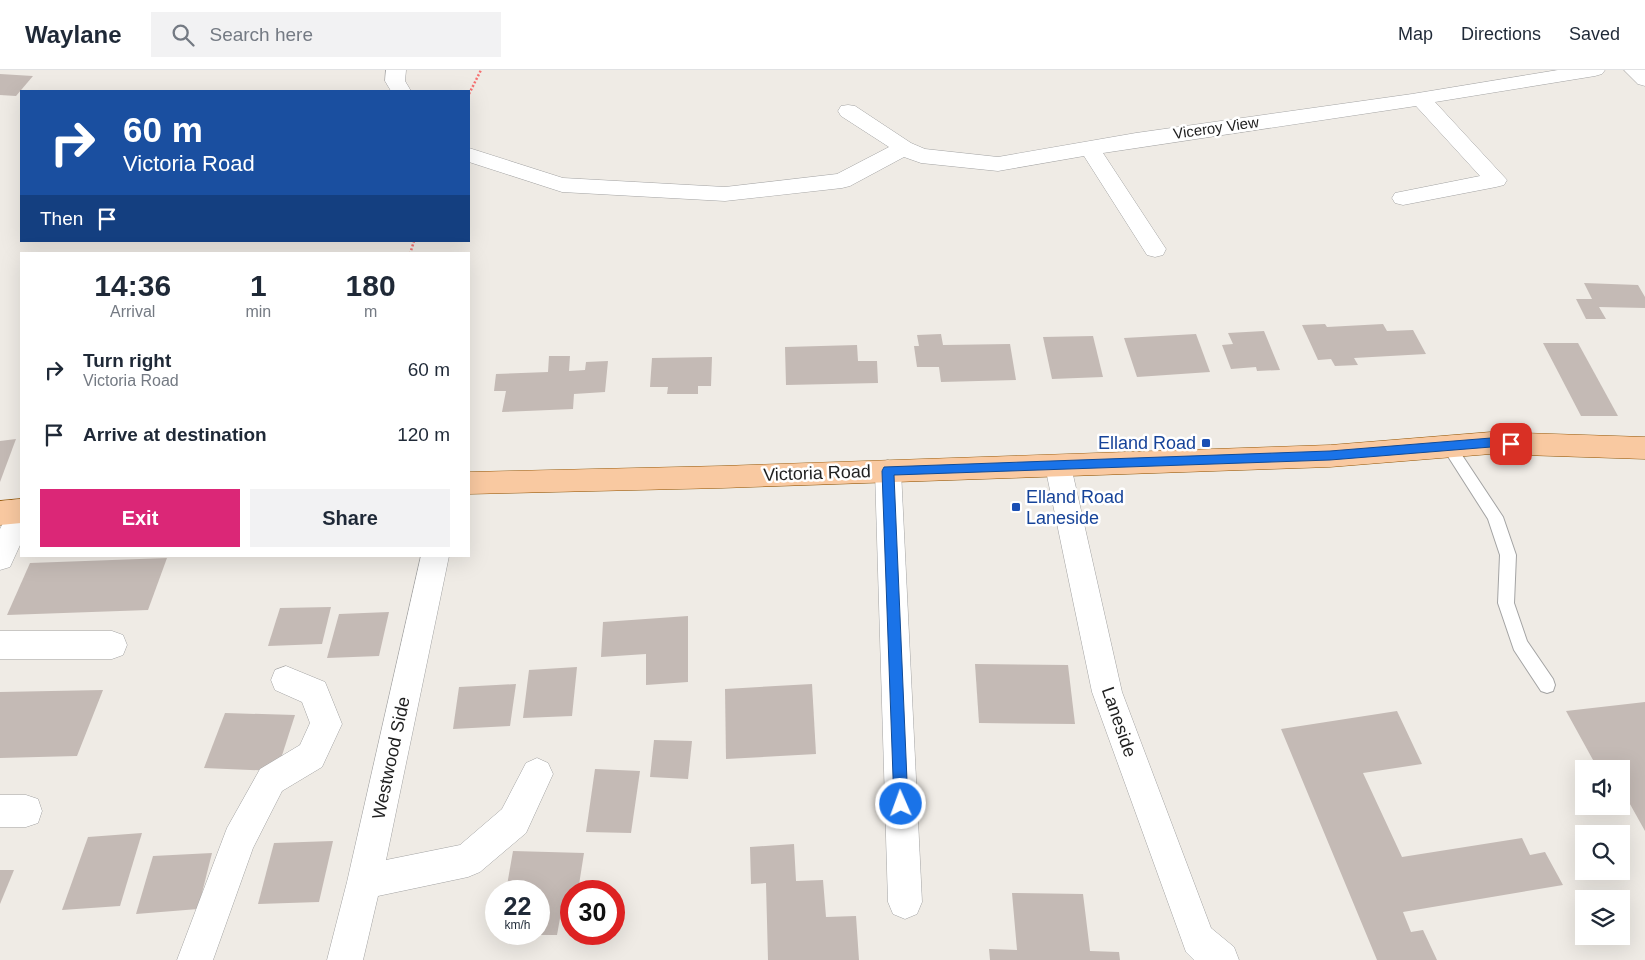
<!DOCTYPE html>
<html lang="en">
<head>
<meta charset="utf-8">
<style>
	:root { --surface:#fff; --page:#f2f2f3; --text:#1f2937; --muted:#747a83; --line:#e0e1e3; --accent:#db2777 }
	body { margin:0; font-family:Arial,sans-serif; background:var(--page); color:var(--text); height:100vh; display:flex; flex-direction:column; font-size:19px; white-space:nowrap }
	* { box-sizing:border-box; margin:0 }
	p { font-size:16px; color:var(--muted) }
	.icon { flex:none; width:28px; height:28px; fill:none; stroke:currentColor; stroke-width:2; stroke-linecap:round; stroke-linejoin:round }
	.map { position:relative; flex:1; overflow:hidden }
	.panel { position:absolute; left:20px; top:182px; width:450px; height:305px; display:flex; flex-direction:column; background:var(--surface); border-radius:0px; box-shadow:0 5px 20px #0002 }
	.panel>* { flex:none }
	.hud { position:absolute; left:20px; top:20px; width:450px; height:152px; border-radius:0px; box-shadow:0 5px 20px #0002; background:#1a4fa0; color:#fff; overflow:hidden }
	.controls { position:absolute; left:1575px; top:690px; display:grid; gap:10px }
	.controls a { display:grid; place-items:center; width:55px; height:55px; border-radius:0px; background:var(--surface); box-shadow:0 5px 20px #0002; font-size:25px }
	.speed { position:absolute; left:485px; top:810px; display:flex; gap:10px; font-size:25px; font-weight:700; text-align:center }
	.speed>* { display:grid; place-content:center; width:65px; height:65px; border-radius:50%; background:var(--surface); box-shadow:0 5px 20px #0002; line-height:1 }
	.speed small { font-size:12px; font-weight:400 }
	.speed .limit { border:8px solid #d22; background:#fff; color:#111 }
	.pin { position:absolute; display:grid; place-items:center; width:42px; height:42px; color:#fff; margin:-21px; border-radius:10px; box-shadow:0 2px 8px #0006 }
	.me { position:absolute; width:55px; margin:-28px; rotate:358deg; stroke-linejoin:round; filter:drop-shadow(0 0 4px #0008) }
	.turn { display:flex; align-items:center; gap:18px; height:105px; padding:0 20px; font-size:22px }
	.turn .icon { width:65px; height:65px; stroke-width:2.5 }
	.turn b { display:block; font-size:35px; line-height:42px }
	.then { display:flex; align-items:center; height:48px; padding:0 20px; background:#0003; gap:10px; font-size:19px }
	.eta { display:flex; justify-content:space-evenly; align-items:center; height:85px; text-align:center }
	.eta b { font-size:30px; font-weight:600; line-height:35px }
	.primary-button { display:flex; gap:10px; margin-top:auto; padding:10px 20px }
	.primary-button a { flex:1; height:58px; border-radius:0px; background:var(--accent); color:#fff; font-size:20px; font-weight:600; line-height:58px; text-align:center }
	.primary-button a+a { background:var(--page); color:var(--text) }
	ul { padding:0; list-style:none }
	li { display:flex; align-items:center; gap:15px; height:65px; padding:0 20px }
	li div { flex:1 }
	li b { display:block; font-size:19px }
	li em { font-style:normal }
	header { display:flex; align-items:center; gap:30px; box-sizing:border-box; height:70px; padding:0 25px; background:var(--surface); border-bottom:1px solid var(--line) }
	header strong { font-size:24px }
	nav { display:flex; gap:28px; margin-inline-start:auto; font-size:18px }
	.search { width:350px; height:45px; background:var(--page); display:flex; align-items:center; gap:12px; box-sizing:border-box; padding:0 18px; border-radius:0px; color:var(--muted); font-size:19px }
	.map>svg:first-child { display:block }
	.building { fill:#c4bab5 }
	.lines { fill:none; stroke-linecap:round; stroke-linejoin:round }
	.lane-casing { stroke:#a3a3a3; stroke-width:2 }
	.street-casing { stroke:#a3a3a3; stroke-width:1 }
	.primary-casing { stroke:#945605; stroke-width:1 }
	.path { stroke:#f57070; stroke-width:2.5; stroke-dasharray:2 2; stroke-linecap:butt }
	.lane { fill:#fff; fill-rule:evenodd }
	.street { fill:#fff; fill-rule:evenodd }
	.primary { fill:#f9c9a1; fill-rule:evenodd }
	.route { fill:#1a73e8; stroke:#114b97 }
	.transit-dot { fill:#1a4fb4; stroke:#fff; stroke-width:2 }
	.labels { text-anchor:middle; stroke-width:5; stroke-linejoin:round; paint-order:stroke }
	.far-street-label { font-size:15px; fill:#1f1f1f; stroke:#fff }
	.transit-label { font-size:18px; fill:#164399; stroke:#fff; text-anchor:end }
	.street-label { font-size:18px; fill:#1f1f1f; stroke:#fff }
</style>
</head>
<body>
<header>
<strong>Waylane</strong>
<div class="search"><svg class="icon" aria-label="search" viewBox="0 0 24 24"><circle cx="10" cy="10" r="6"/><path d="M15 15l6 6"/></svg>Search here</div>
<nav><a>Map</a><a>Directions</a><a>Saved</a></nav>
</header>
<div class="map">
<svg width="1645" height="890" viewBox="0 0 1645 890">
	<rect width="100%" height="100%" fill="#efebe5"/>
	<g class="building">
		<polygon points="0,4 33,6 16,26 0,25"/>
		<polygon points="1584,213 1638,215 1645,227 1645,238 1599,237 1606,249 1586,249 1576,229 1592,229"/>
		<polygon points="1325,254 1327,257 1383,254 1387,261 1413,260 1426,284 1354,288 1358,295 1335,296 1331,289 1318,290 1302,255"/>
		<polygon points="1264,261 1280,300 1257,301 1256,297 1231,299 1222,275 1233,274 1228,263"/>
		<polygon points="941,264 943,275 1010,274 1016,310 941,312 939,297 917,297 914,276 919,276 917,265"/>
		<polygon points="1196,264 1210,302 1137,307 1124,268"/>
		<polygon points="1093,266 1103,307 1052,309 1043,267"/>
		<polygon points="1543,273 1578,273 1618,346 1581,346"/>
		<polygon points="857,275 858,291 877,291 878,313 786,315 785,277"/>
		<polygon points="549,286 570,286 569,301 585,300 586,292 608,291 605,322 574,324 573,339 502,342 506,321 494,321 496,304 548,302"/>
		<polygon points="712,287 711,316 698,316 698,324 667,324 668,317 650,317 652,288"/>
		<polygon points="16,369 0,412 0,371"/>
		<polygon points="167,488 148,540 7,545 30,493"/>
		<polygon points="331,537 322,574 268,576 280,538"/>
		<polygon points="389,542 379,586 327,588 339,544"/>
		<polygon points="688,546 688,612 646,615 646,584 601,587 603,552"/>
		<polygon points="975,594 1068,595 1075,654 979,653"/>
		<polygon points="577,597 572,646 523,648 529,600"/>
		<polygon points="516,614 510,656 453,659 459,617"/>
		<polygon points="812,614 816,684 726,689 725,619"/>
		<polygon points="103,620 77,686 0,688 0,622"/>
		<polygon points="1645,632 1645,761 1621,718 1621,699 1598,699 1566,641"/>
		<polygon points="1397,641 1422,694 1363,703 1402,787 1522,768 1530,785 1545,782 1563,815 1403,842 1411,862 1423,860 1437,890 1377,890 1281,659"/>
		<polygon points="225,643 295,645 277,701 204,698"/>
		<polygon points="654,670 692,671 688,709 650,707"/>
		<polygon points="595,699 640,701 631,763 586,762"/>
		<polygon points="142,763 120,836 62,840 88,767"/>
		<polygon points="333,771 319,832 258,834 274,773"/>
		<polygon points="794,774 796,811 823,810 826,847 856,846 859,890 768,890 766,813 751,814 750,777"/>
		<polygon points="513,781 584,783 578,821 571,821 571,837 562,837 557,865 539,865 539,821 506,821"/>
		<polygon points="212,783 198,839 136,844 153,786"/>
		<polygon points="0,800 14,800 0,834"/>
		<polygon points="1012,823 1083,824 1090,881 1119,882 1120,890 990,890 989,879 1017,880"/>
	</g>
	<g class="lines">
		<g class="lane-casing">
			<polygon id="lane" points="1449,371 1454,373 1503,447 1516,485 1514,533 1527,571 1553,609 1555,615 1553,621 1547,623 1541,621 1514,580 1498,533 1500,485 1488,449 1442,377 1444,373"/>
		</g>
		<g class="street-casing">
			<g id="street">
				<polygon points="386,0 406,0 405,11 411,21 391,21 385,11"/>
				<polygon points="1558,0 1605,0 1602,4 1595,6 1435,32 1507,110 1504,115 1496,117 1403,135 1395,133 1392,128 1395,123 1480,106 1416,36 1103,83 1166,179 1163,185 1155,187 1147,185 1084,86 998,101 921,93 904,87 850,116 842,118 725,131 562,122 469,92 469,78 563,108 725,117 837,104 889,77 841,46 838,41 841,36 848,35 855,36 911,73 925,79 998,87 1136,63 1412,24"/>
				<polygon points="1624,0 1645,0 1645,16 1638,14"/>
				<polygon points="1058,385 1067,388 1071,396 1122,622 1211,858 1234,877 1239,890 1194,890 1186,882 1092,622 1045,396 1049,388"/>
				<polygon points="888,390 897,393 901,401 922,832 917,844 905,849 893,844 888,832 875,401 879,393"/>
				<polygon points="21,432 21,473 10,497 0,500 0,459 11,436"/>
				<polygon points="421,486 449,486 386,790 460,775 502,739 526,693 537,688 548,693 553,704 526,763 480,802 468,807 378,826 363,890 327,890 347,812"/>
				<polygon points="0,561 112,561 123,565 127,575 123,585 112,589 0,589"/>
				<polygon points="286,596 325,612 342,654 322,697 282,721 253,778 213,890 177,890 227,758 260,699 300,675 310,653 302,632 275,620 271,610 275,600"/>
				<polygon points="0,725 26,725 38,729 42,741 38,753 26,757 0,757"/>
			</g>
		</g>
		<g class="primary-casing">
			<g id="primary">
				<polygon points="1491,362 1645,367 1645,389 1491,384 1330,397 722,418 469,424 469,402 722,396 1330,375"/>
				<polygon points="21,429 21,453 0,455 0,431"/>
			</g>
		</g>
		<g class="path">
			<polyline points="469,24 481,0"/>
			<polyline points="410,184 414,171"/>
		</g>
		<use href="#lane" class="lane"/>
		<use href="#street" class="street"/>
		<use href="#primary" class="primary"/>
	</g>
	<polygon class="route" points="1491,368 1511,369 1516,374 1511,378 1491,377 1330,390 894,405 908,734 906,739 901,741 896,739 894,734 882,401 884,397 1330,381"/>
	<g class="transit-dot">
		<rect x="1201" y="368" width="10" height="10" rx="2.5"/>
		<rect x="1011" y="432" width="10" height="10" rx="2.5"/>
	</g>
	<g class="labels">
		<g class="far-street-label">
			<text transform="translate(1216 58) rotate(-8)" y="5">Viceroy View</text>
		</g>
		<g class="transit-label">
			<text x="1196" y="379">Elland Road</text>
			<text x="1026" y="433" text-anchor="start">Elland Road<tspan x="1026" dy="21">Laneside</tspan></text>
		</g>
		<g class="street-label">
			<text transform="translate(817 403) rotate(-2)" y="6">Victoria Road</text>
			<text transform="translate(1119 652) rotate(71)" y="6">Laneside</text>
			<text transform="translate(391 688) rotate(-78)" y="6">Westwood Side</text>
		</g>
	</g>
</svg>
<div class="controls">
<a><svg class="icon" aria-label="sound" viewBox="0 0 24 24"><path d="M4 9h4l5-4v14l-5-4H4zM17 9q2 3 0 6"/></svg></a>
<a><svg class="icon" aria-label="search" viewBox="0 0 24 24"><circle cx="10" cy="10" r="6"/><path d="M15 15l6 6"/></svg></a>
<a><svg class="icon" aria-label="layers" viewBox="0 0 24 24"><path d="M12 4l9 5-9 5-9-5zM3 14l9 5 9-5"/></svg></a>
</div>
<div class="speed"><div>22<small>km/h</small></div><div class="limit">30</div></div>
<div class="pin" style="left:1511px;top:374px;background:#d93025"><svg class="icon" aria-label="arrive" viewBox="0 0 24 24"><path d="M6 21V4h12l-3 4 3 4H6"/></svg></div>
<svg class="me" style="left:901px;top:734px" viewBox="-20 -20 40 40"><circle r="17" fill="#1a73e8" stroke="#fff" stroke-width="3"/><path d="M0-11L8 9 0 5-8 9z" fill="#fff"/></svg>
<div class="hud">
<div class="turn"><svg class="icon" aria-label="right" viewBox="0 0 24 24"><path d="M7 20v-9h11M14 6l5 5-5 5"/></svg><div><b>60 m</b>Victoria Road</div></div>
<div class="then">Then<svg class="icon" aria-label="arrive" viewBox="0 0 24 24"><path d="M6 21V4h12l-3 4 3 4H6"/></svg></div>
</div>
<section class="panel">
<div class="eta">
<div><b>14:36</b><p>Arrival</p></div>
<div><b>1</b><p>min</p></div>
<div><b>180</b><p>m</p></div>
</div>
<ul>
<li><svg class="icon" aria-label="right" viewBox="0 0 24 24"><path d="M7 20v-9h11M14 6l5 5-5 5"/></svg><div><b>Turn right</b><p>Victoria Road</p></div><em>60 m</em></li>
<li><svg class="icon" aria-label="arrive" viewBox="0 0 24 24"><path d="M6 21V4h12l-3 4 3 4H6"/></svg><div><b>Arrive at destination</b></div><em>120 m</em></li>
</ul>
<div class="primary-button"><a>Exit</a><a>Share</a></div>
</section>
</div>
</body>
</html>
